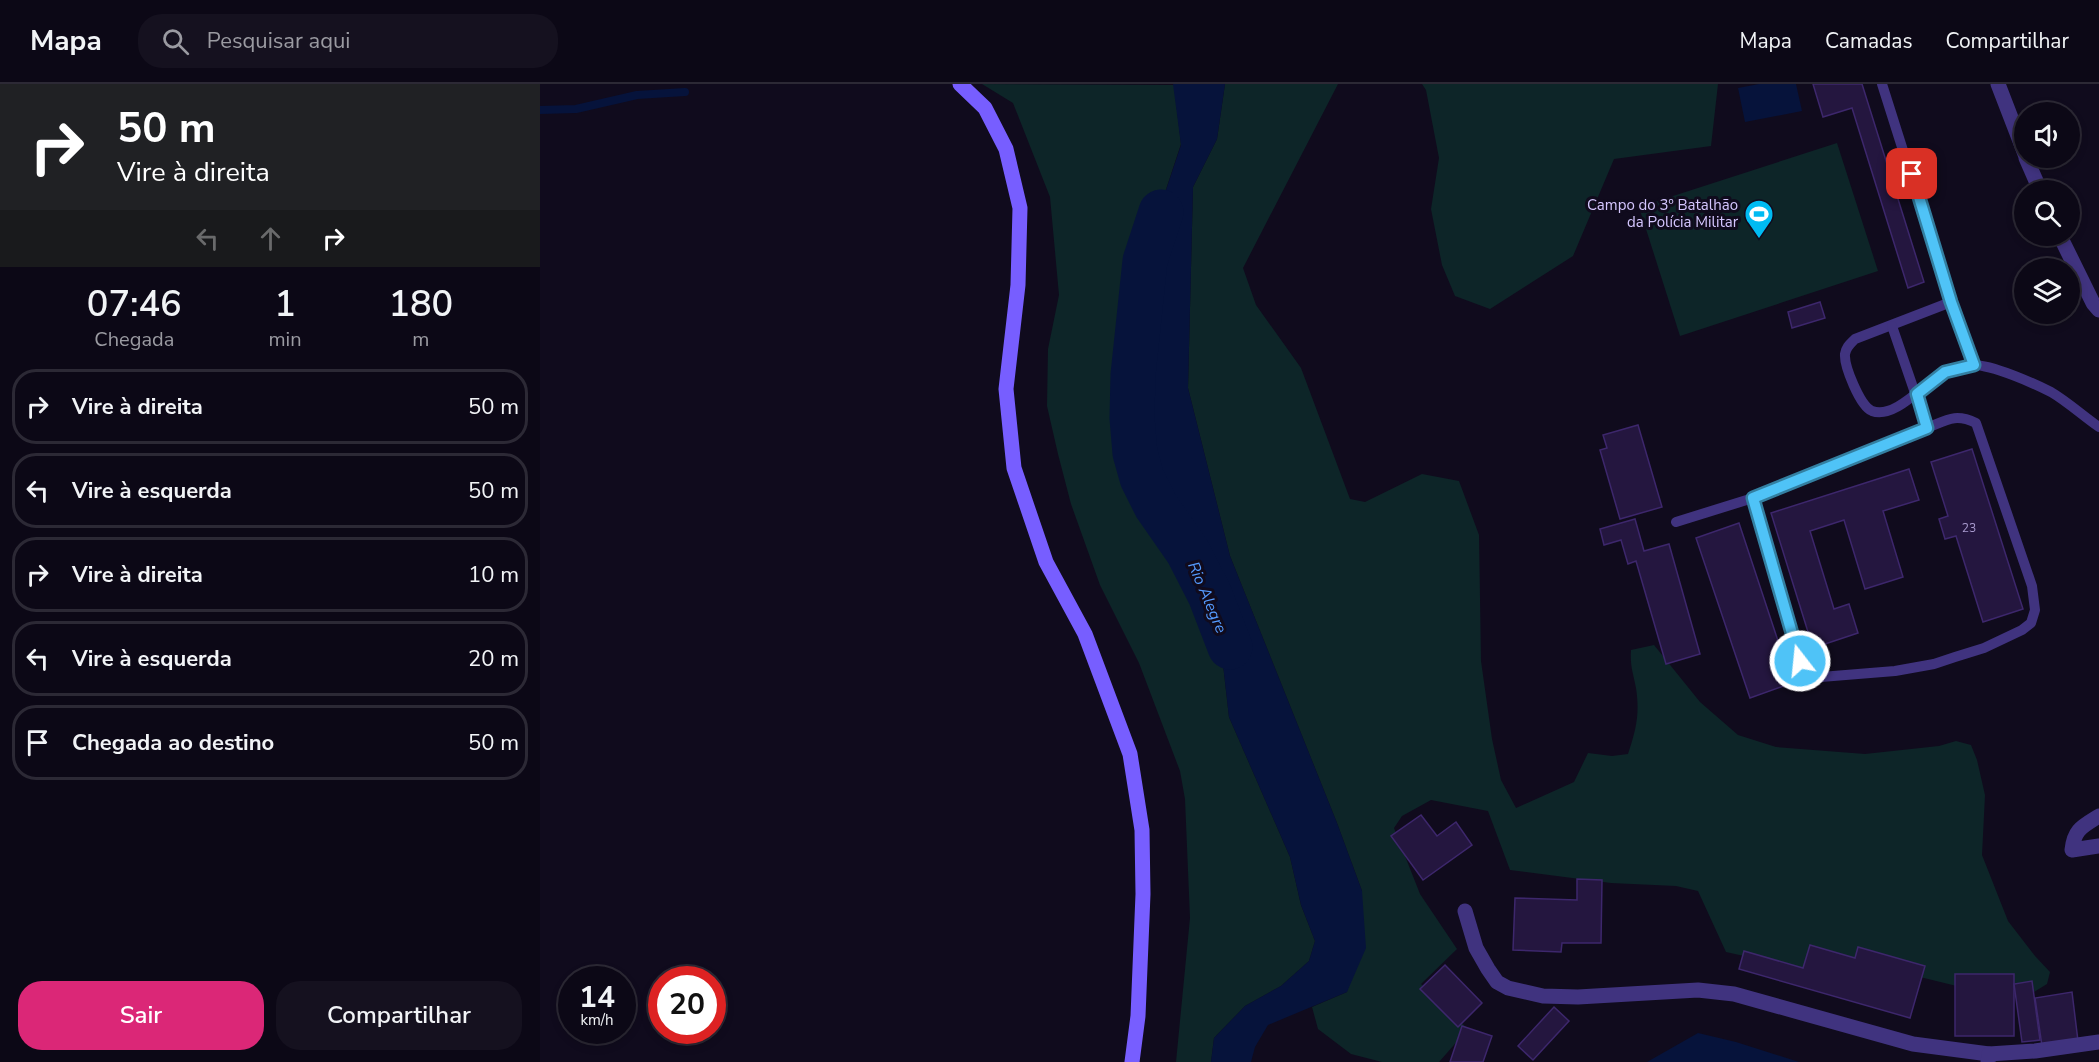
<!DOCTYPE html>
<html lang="pt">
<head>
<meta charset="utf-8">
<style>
	:root { --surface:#0c0816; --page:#15111f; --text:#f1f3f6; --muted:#9a9aa1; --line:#2c2935; --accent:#db2777 }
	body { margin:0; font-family:"Nunito Sans",sans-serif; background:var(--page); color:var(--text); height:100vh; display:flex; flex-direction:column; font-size:22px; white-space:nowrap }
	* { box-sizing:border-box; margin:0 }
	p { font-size:20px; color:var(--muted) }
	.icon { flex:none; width:33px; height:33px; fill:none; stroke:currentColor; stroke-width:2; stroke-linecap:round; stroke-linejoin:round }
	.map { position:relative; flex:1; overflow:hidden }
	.sheet { display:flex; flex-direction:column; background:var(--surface); width:540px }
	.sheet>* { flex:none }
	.guide { background:#202124; color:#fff; overflow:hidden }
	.buttons { position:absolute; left:1474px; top:18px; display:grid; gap:12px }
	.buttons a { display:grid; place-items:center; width:66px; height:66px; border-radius:50%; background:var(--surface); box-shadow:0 3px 9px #0003,0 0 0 2px var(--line); font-size:30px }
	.speed { position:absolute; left:18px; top:882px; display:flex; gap:12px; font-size:30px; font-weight:700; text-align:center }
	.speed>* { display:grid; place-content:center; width:78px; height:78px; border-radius:50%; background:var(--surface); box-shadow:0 3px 9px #0003,0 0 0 2px var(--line); line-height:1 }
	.speed small { font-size:15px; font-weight:400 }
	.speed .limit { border:9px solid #d22; background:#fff; color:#111 }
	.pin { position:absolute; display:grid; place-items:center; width:51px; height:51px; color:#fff; margin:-26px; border-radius:12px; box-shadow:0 3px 9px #0006 }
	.me { position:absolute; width:66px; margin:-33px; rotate:344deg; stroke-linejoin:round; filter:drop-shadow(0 0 4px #0008) }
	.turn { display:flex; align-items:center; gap:21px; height:126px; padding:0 18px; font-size:27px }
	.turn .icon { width:78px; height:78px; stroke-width:2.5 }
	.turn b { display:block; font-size:42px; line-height:51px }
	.lanes { display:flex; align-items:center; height:57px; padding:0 18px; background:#0003; justify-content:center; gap:30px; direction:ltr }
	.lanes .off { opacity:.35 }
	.eta { display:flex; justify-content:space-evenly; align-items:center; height:102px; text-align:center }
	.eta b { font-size:36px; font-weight:600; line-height:42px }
	.cta { display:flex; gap:12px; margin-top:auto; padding:12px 18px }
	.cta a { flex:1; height:69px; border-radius:24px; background:var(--accent); color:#fff; font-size:24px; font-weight:600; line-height:69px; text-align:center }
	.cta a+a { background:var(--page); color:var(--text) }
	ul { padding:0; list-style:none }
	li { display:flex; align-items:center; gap:18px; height:75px; margin:0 12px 9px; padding:0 6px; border:3px solid var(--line); border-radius:24px }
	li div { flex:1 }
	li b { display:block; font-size:22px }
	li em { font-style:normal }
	header { display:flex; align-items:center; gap:36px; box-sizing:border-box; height:84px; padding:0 30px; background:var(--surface); border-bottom:2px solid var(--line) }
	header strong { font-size:28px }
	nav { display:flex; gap:33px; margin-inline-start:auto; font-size:21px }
	.search { width:420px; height:54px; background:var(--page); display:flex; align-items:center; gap:15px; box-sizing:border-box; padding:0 21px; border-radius:24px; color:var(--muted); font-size:22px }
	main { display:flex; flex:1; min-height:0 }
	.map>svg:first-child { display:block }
	.green { fill:#0d2528 }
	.water { fill:#06133b }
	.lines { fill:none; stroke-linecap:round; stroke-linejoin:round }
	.stream { stroke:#06133b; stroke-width:8 }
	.river { stroke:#06133b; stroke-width:45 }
	.building { fill:#24163f; stroke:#3d276c; stroke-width:1.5 }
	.lane { stroke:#40337f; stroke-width:10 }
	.street { stroke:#40337f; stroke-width:15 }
	.secondary { stroke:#775eff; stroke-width:15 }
	.route-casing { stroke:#337fa1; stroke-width:15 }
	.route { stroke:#4fc3f7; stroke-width:10 }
	.labels { text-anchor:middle; stroke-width:6; stroke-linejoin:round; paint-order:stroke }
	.number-label { font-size:12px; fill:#a99bcf }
	.poi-label { font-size:15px; fill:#d5c7ff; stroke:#100b1d; text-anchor:end }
	.water-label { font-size:16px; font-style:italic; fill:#559bff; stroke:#100b1d }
</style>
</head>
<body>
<header>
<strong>Mapa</strong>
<div class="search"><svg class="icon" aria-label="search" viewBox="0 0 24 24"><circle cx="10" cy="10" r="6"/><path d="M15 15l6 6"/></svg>Pesquisar aqui</div>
<nav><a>Mapa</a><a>Camadas</a><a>Compartilhar</a></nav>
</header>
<main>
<section class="sheet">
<div class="guide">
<div class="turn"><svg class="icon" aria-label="right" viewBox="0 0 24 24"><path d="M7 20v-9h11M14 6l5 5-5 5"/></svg><div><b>50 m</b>Vire à direita</div></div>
<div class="lanes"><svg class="icon off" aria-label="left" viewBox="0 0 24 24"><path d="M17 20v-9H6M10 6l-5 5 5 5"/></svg><svg class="icon off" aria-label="ahead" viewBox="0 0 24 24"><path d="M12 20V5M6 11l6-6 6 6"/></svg><svg class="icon" aria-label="right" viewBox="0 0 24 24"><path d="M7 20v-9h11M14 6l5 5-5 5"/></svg></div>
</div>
<div class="eta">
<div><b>07:46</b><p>Chegada</p></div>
<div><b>1</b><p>min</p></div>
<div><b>180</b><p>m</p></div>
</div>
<ul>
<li><svg class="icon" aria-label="right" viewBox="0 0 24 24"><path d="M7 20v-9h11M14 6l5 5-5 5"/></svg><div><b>Vire à direita</b></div><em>50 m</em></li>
<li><svg class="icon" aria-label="left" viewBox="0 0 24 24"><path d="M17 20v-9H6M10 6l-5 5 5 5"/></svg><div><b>Vire à esquerda</b></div><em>50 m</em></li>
<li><svg class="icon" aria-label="right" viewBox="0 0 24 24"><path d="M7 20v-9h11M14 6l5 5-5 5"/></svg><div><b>Vire à direita</b></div><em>10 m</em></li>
<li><svg class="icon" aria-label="left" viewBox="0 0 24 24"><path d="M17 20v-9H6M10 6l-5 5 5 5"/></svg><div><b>Vire à esquerda</b></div><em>20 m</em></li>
<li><svg class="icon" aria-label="arrive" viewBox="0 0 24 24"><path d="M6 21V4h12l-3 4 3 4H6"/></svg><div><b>Chegada ao destino</b></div><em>50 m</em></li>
</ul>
<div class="cta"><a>Sair</a><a>Compartilhar</a></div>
</section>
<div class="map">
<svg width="1559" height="978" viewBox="0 0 1559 978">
	<rect width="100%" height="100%" fill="#100b1d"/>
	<g class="green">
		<polygon points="442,0 634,1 641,60 604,172 613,405 659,477 680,554 689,633 750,773 761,821 775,857 769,877 741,902 705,922 674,954 671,978 636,978 650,834 645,715 640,687 599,579 560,501 531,420 518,370 507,322 508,265 519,211 510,113 473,19"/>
		<path d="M685,0H798L703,184L716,221L761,284L810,415L825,418L882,390L919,397L939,451L941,577L952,655L961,696L976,724L1034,698L1048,669L1072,672L1088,670C1096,646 1100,630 1096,604C1093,588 1090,583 1091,566L1114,561L1160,618L1198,651L1236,663L1325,670L1399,662L1416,657L1431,661L1437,676L1445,711L1442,771L1468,837L1495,872L1510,888L1507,900L1494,908H1441L1380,893L1311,896L1186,868L1158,807L1136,802L1071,799L970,786L948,727L891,716L862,732L854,744L880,810L917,865L881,900L928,945L899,978H842L811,970L778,945L772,923L807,908L822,807L797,739L690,472L648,304L653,103L677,55Z"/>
		<polygon points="882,0 1178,0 1171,62 1074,75 1033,172 950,225 915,212 902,181 891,125 899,74 886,6"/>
		<polygon points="1297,59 1338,187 1140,252 1099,123"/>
	</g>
	<g class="water">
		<polygon points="633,0 685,0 677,55 653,103 648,304 690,472 797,739 822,807 826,864 807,908 728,941 715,963 711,978 671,978 674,954 705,922 741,902 769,877 775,857 761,821 750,773 689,633 680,554 659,477 613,405 604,172 641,61"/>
		<polygon points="1219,0 1256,0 1262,27 1205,38 1198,4"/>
		<polygon points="1158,949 1196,958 1259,978 1107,978"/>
	</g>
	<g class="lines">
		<polyline class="stream" points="0,26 36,25 97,11 145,8"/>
		<polyline class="river" points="621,128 605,177 593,291 592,334 595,369 602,394 616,422 648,468 670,511 690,563"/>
	</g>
	<g class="building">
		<polygon points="1273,0 1322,0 1384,198 1368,204 1312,24 1283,33"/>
		<polygon points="1280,218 1285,234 1252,244 1248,228"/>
		<polygon points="1098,341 1122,423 1080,435 1060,366 1067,364 1063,351"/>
		<polygon points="1432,365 1483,525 1443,538 1416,452 1405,455 1399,435 1408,432 1391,378"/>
		<polygon points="1369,385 1379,416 1343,427 1363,493 1325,505 1304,436 1270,447 1294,525 1309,520 1318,549 1273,564 1231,429"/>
		<polygon points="1095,435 1104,467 1129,460 1160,570 1126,580 1096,477 1088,480 1081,456 1064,461 1060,445"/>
		<polygon points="1199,439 1252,599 1210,614 1156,454"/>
		<polygon points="881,731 897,752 916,738 932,761 883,796 851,752"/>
		<polygon points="1037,795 1062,796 1061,859 1022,859 1021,868 973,866 975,814 1037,816"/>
		<polygon points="1270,861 1315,874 1318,863 1385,882 1370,934 1199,885 1204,867 1263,884"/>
		<polygon points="905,881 942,919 918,943 880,905"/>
		<rect x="1415" y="890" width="59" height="62"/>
		<polygon points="1492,897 1500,956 1482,958 1474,900"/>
		<polygon points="1532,908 1538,957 1502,962 1495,914"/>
		<polygon points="1014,923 1029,937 993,976 978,962"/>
		<polygon points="922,942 952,952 943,978 910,978"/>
	</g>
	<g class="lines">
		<g class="lane">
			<path d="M1342,0L1411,218L1315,255C1310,260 1306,263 1305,270C1304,282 1320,322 1332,327C1356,336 1387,296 1406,287C1414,284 1425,282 1433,281C1453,281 1493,299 1511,308C1528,318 1543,332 1559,343"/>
			<polyline points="1411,218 1434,281"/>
			<path d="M1213,414L1260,577L1267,587L1281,593L1355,587L1394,580L1415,573L1444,564L1482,546L1491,539L1495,526L1492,502L1436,339C1415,329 1407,336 1387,344"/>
			<polyline points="1136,438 1213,414 1387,344 1352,242"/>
		</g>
		<g class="street">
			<polyline points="1458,0 1485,70"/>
			<polyline points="1486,74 1500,106"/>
			<polyline points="1520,152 1553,219 1559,226"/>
			<path d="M1559,732C1543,742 1534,745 1532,766L1559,762"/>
			<polyline points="925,827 936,864 948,885 957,898 968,904 1003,912 1038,913 1158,906 1194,910 1373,960 1449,970"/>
			<polyline points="1448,978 1449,970 1495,967 1559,958"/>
		</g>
		<polyline class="secondary" points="420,0 445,24 466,65 480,124 478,201 466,305 474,384 506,478 545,550 590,670 602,746 603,810 598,932 592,978"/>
	</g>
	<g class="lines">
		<g class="route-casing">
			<polyline id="route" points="1260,577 1213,414 1387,344 1377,310 1405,288 1434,281 1411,218 1372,90"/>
		</g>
		<use href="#route" class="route"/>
	</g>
	<defs>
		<g id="stadium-pin" transform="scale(1.5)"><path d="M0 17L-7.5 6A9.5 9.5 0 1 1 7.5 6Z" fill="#00bbf2" stroke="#100b1d"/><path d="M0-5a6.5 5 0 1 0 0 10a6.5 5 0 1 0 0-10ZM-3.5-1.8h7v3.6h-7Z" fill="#fff"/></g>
	</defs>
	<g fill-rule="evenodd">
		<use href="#stadium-pin" x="1219" y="130"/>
	</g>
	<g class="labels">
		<g class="number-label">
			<text x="1429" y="448">23</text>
		</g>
		<g class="poi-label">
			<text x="1198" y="126">Campo do 3º Batalhão<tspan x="1198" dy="17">da Polícia Militar</tspan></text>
		</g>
		<g class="water-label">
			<text transform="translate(668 513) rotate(67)" y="6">Rio Alegre</text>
		</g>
	</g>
</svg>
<div class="buttons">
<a><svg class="icon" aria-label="sound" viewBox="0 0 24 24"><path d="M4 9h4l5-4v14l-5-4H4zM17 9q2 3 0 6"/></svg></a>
<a><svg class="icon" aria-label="search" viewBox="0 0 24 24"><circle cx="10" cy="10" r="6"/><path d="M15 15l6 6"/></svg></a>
<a><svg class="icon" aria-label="layers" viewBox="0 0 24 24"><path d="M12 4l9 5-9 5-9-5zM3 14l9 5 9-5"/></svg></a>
</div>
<div class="speed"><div>14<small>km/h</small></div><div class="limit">20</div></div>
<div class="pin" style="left:1372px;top:90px;background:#d93025"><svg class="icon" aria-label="arrive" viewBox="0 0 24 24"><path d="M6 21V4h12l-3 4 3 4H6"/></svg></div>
<svg class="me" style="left:1260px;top:577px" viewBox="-20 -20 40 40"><circle r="17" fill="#4fc3f7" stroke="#fff" stroke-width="3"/><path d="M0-11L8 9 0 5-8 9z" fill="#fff"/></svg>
</div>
</main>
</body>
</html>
